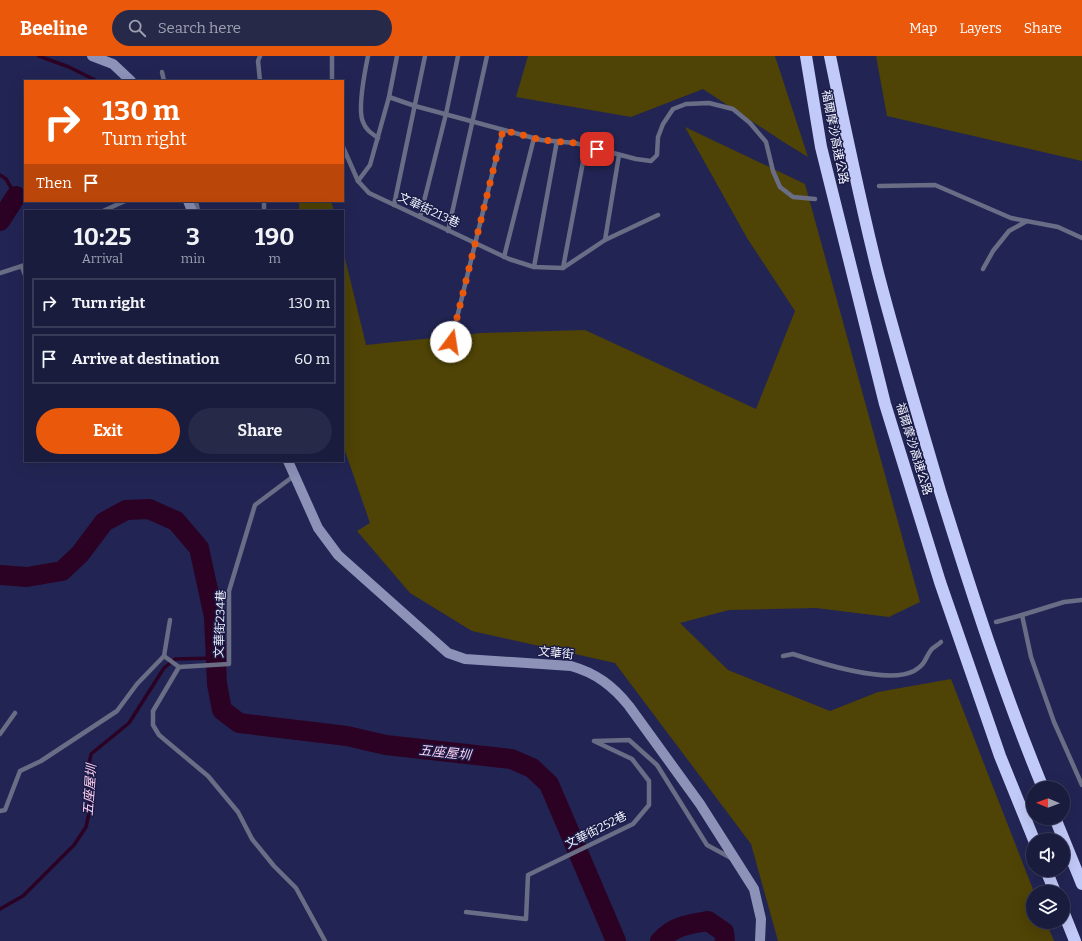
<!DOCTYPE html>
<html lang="en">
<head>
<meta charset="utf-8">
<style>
	:root { --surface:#1a1c3e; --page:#272949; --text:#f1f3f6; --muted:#9fa1b0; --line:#383a58; --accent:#ea580c }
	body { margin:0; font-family:Bitter,"Noto Sans TC",serif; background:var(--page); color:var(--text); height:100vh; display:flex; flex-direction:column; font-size:15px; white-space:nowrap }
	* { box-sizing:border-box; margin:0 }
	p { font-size:13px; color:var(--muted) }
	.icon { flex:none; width:22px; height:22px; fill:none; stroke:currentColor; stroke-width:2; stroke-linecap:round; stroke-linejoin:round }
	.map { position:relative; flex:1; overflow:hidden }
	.details { position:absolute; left:24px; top:154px; width:320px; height:252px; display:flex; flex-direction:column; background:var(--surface); border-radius:0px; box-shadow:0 4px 16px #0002,0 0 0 1px var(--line) }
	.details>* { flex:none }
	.banner { position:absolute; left:24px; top:24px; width:320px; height:122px; border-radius:0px; box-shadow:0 4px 16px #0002,0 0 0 1px var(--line); background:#ea580c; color:#fff; overflow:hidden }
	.needle { width:26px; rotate:271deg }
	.controls { position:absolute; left:1026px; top:725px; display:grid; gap:8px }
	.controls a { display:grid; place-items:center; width:44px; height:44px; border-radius:50%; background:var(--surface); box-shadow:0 4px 16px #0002,0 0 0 1px var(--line); font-size:20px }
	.pin { position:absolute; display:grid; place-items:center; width:34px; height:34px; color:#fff; margin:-17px; border-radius:8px; box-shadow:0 2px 6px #0006 }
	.me { position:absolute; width:44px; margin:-22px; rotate:14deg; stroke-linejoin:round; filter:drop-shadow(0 0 3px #0008) }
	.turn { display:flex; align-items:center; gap:14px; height:84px; padding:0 12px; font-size:18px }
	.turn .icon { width:52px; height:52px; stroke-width:2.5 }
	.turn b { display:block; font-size:28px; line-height:34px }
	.then { display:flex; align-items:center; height:38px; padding:0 12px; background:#0003; gap:8px; font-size:15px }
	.eta { display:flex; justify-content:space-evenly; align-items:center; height:68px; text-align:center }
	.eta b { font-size:24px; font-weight:700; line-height:28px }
	.cta { display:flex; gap:8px; margin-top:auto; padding:8px 12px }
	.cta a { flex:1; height:46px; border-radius:24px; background:var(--accent); color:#fff; font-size:16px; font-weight:700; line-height:46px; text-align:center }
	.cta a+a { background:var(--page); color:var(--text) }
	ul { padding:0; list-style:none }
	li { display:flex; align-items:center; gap:12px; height:50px; margin:0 8px 6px; padding:0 4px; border:2px solid var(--line); border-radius:0px }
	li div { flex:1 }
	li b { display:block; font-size:15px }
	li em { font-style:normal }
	header { display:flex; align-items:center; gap:24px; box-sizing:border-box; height:56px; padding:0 20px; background:var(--accent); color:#fff }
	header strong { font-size:19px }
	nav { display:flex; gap:22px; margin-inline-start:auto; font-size:14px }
	.search { width:280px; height:36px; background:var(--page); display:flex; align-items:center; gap:10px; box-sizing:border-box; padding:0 14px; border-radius:22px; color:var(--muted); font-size:15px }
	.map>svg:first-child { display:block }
	.green { fill:#4f4305 }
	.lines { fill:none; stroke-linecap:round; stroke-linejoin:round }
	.stream { stroke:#2c0224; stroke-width:3.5 }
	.river { stroke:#2c0224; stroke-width:20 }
	.lane { stroke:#696d85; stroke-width:4.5 }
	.secondary { stroke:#8c92b8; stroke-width:10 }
	.highway { stroke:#c2caf9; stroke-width:12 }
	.route { stroke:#ea580c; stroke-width:7; stroke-dasharray:0 12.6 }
	.labels { text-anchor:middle; stroke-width:3; stroke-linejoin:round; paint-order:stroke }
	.street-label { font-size:12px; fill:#f0f2fe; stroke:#1a1b47 }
	.water-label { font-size:13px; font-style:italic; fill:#fecfef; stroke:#1a1b47 }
</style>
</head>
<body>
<header>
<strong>Beeline</strong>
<div class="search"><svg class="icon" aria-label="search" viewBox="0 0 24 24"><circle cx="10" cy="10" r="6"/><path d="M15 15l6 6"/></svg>Search here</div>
<nav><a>Map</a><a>Layers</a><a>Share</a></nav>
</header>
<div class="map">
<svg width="1082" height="885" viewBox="0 0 1082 885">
	<rect width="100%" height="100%" fill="#222553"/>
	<g class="green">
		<polygon points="528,0 775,0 808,101 782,85 703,33 631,61 516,41"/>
		<polygon points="876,0 1082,0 1082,105 887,60"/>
		<polygon points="685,71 805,128 920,546 889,561 816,552 729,554 680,567 728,614 830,655 878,636 951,623 1034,836 1033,836 1033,866 1046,866 1054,885 778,885 751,788 615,607 472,575 410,537 357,475 370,467 343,389 343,194 366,289 481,277 585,274 756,353 795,255 747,182"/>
		<polygon points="299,145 331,145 334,155 299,155"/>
	</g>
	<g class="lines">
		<g class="stream">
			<polyline points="39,0 69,11 97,25"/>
			<polyline points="0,119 6,123 16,140 25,140"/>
			<polyline points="0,853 23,840 74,789 86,771 90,753 89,708 91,698 129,667 164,612 175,603 215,602"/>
		</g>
		<g class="river">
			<polyline points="0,165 16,140"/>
			<polyline points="0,519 27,521 62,515 80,498 104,466 126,454 149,453 176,465 199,492 214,561 217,628 222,654 239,667 347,680 386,689 511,703 532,712 549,728 616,885"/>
			<path d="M660,885C673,870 689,868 708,865L724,876L725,885"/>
		</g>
		<g class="lane">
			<polyline points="332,0 332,25"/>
			<path d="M368,0C365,15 357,53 363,66C366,74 371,77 378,82"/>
			<polyline points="162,16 164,25"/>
			<polyline points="260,25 258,5 260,0"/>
			<polyline points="389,41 397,0"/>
			<polyline points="343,91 358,125 369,137 509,203 534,211 563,212 605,184 658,159"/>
			<polyline points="358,125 370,109 389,41 415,50 541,84 575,87 636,103 651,105 657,99 658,81 663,68 673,53 686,48 709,47 733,53 750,67 766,86 773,115 780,131 793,141 815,143"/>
			<polyline points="879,130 935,129 1011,162 1058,171 1082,182"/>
			<polyline points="196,145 198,155"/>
			<polyline points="264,145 264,155"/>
			<polyline points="394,149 425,0"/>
			<polyline points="103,155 125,145"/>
			<polyline points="420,161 446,58 458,0"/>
			<polyline points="448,175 487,0"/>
			<polyline points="605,184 619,99"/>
			<polyline points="504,201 534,82"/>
			<polyline points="22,211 25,219"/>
			<polyline points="534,211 557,85"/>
			<polyline points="563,212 586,90"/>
			<polyline points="983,213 993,195 1009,175 1027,165"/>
			<polyline points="0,217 25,209"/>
			<polyline points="451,286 503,74"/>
			<polyline points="1022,559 1064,546 1082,544"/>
			<polyline points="996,566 1022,559 1031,601 1054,666 1082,729"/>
			<polyline points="164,600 170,564"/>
			<path d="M783,600L793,598C820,607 887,629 914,615C926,608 924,604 931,594C933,591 938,589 941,586"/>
			<polyline points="179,611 153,655 153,669 159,679 208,720 238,756 252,783 274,810 296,832 325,885"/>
			<polyline points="0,678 15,657"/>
			<polyline points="0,755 5,754 20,715 41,705 117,655 137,628 164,600 179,611 229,608 229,535 255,449 295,419"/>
			<polyline points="466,856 526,863 528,819 633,768 649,749 649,725 632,703 594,685 629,684 657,709 707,789 731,802"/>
		</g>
		<g class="secondary">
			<polyline points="92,0 113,8 131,25"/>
			<polyline points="188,145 192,155"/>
			<path d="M288,405L318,472L338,499L448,597L465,603L571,610C596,617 613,630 629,650L700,748L754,833L761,863L760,885"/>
		</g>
		<g class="highway">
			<polyline points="806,0 821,91 885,348 940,526 1000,700 1034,784"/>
			<path d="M830,0C845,73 860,145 878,217C897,290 919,363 940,435C971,535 1003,635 1043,732"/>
			<polyline points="1055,762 1082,828"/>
			<polyline points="1046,814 1055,836"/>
			<polyline points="1063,855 1075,885"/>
		</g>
	</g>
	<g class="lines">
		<polyline class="route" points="451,286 503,74 541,84 575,87 597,93"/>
	</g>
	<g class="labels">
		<g class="street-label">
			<text transform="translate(835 81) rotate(79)" y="4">福爾摩沙高速公路</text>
			<text transform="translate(429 154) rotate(25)" y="4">文華街213巷</text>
			<text transform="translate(914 393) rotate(73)" y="4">福爾摩沙高速公路</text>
			<text transform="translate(220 568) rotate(-88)" y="4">文華街234巷</text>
			<text transform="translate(556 597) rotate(6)" y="4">文華街</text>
			<text transform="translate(596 774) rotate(-27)" y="4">文華街252巷</text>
		</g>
		<g class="water-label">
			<text transform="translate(445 696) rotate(6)" y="5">五座屋圳</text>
			<text transform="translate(89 734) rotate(-86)" y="5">五座屋圳</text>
		</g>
	</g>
</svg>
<div class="controls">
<a><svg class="needle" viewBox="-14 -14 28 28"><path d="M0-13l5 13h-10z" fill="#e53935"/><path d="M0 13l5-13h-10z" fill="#9fa1b0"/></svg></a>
<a><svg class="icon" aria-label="sound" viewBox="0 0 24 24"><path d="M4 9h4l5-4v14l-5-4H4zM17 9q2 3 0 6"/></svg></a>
<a><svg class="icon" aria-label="layers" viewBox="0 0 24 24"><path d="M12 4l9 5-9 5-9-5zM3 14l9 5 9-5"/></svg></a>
</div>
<div class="pin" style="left:597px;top:93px;background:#d93025"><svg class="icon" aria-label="arrive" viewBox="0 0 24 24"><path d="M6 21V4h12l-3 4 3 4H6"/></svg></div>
<svg class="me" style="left:451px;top:286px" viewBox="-20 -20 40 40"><circle r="19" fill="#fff"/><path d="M0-13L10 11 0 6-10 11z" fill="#ea580c"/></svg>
<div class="banner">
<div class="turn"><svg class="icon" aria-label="right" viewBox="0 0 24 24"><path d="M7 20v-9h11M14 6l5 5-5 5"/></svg><div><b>130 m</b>Turn right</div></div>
<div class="then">Then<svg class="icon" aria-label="arrive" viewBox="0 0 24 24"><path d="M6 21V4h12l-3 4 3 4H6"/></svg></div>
</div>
<section class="details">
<div class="eta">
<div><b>10:25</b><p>Arrival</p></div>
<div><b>3</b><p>min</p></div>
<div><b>190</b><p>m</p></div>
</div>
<ul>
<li><svg class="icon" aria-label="right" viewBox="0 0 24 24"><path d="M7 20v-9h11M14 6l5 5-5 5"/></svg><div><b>Turn right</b></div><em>130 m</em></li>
<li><svg class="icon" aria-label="arrive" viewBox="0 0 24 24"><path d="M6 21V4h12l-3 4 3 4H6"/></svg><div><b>Arrive at destination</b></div><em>60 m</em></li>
</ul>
<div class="cta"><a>Exit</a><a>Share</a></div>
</section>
</div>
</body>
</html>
